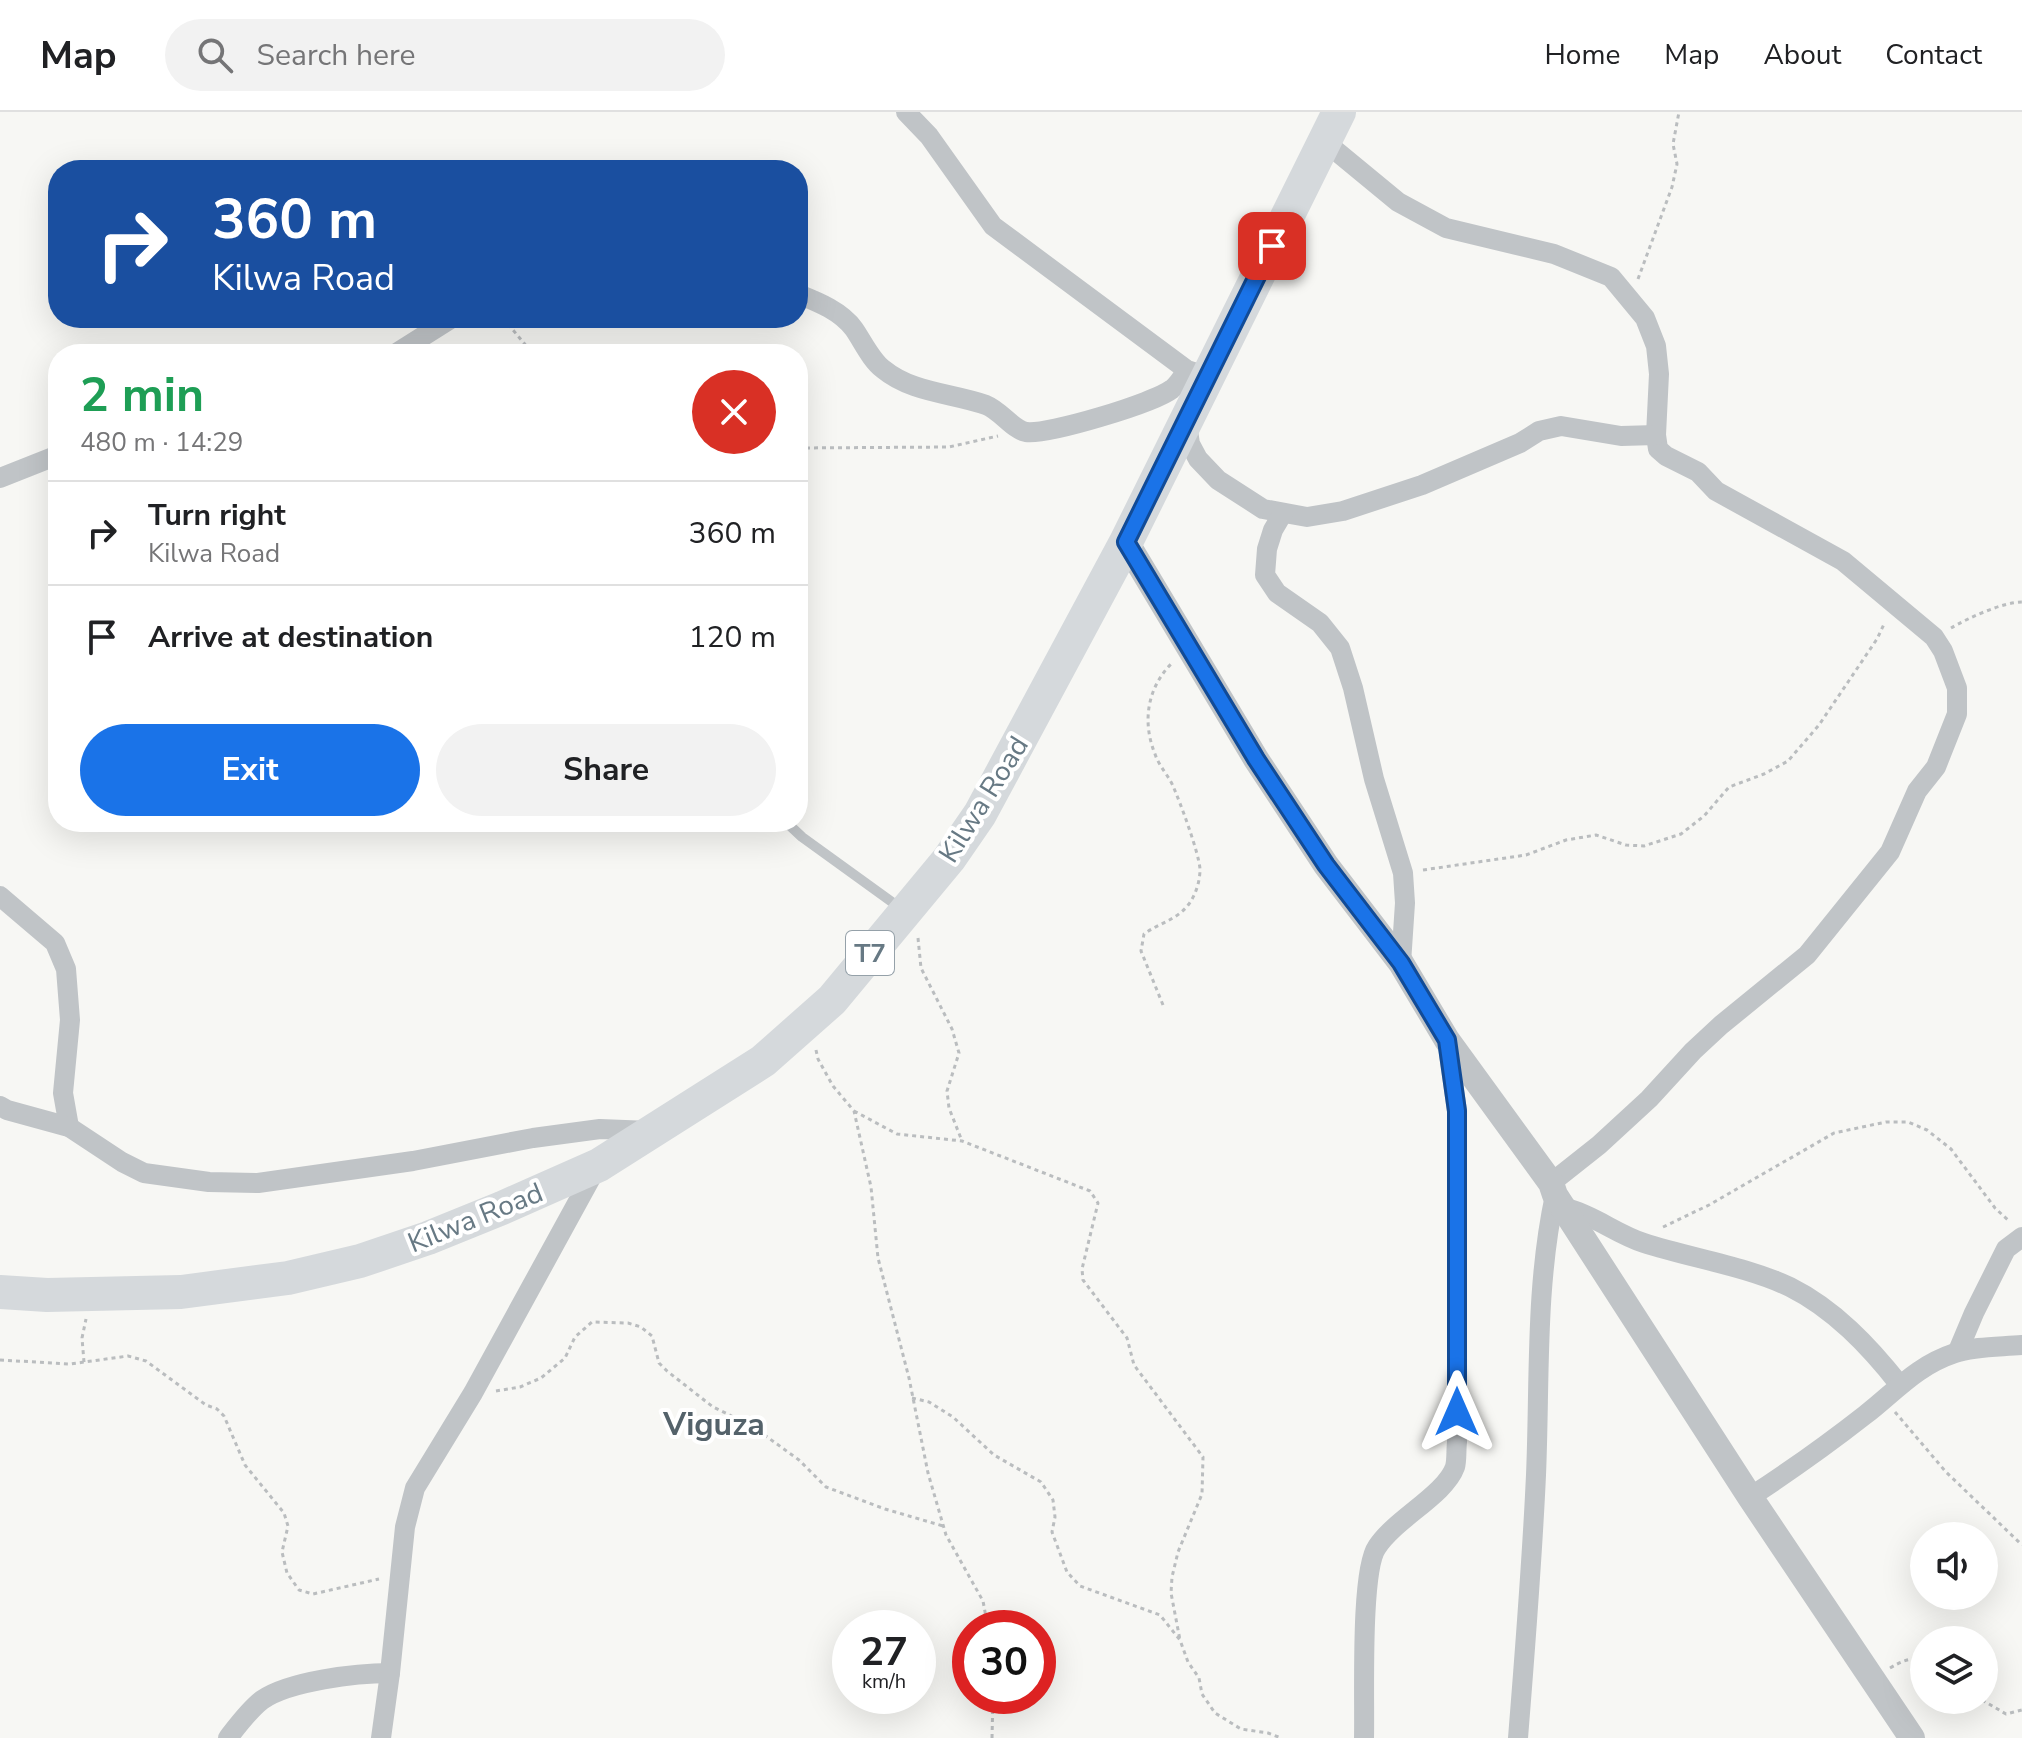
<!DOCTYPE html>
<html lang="en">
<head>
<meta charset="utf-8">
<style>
	:root { --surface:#fff; --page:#f2f2f2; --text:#202124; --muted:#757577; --line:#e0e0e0; --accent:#1a73e8 }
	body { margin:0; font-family:"Nunito Sans",sans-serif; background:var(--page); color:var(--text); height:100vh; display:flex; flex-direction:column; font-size:30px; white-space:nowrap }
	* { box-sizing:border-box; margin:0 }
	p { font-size:26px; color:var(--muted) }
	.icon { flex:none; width:44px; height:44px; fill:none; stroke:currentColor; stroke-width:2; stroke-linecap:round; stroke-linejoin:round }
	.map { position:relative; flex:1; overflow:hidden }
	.sheet { position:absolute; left:48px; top:232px; width:760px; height:488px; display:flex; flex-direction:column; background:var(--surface); border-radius:32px; box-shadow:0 8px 32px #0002 }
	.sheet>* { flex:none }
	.hud { position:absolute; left:48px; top:48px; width:760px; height:168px; border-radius:32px; box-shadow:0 8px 32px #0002; background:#1a4fa0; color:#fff; overflow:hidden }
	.controls { position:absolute; left:1910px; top:1410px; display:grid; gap:16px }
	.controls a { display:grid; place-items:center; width:88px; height:88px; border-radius:50%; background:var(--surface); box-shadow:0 8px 32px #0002; font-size:40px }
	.speed { position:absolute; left:832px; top:1498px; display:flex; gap:16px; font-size:40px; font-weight:700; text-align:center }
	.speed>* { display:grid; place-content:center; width:104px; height:104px; border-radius:50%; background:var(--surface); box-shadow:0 8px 32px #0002; line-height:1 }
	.speed small { font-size:20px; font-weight:400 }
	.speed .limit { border:12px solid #d22; background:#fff; color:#111 }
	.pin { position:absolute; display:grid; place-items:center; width:68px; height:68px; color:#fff; margin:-34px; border-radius:16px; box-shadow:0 4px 12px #0006 }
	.me { position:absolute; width:88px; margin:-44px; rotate:0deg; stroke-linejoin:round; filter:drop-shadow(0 0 6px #0008) }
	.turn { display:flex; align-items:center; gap:28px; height:168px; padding:0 32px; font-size:36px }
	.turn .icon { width:104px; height:104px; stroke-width:2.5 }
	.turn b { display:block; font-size:56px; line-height:68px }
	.round { display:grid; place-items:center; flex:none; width:84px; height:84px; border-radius:42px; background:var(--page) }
	.head { display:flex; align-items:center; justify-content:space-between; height:136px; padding:0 32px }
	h1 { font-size:48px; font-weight:700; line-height:60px; color:#1e9e55 }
	.action { display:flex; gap:16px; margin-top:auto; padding:16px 32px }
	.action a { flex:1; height:92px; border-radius:48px; background:var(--accent); color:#fff; font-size:32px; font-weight:700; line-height:92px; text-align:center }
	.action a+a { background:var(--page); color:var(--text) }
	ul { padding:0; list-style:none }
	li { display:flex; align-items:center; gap:24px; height:104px; padding:0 32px; border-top:2px solid var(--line) }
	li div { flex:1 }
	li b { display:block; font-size:30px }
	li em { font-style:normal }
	header { display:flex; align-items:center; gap:48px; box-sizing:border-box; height:112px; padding:0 40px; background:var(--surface); border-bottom:2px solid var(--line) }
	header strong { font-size:38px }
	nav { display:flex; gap:44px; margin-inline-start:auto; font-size:28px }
	.search { width:560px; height:72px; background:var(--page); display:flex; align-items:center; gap:20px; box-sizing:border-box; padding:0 28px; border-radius:44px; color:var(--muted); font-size:30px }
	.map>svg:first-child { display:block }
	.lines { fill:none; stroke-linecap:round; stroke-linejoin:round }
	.path { stroke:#babdbf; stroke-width:3; stroke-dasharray:4 4; stroke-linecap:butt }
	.service { stroke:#c0c4c7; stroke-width:10 }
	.minor { stroke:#c0c4c7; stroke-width:20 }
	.tertiary { stroke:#c0c4c7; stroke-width:26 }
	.trunk { stroke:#d5d9dc; stroke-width:34 }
	.route-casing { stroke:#114b97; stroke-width:20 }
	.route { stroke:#1a73e8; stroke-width:14 }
	.labels { text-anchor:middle; stroke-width:8; stroke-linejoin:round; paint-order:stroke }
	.shield { fill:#fff; stroke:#95a1a9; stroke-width:2 }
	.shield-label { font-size:26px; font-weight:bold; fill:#677984 }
	.street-label { font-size:28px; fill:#677984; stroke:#fff }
	.quarter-label { font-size:32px; font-weight:bold; fill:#54626a; stroke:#fff }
</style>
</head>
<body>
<header>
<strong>Map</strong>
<div class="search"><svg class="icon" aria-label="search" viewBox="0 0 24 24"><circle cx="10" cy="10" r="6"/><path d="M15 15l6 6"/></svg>Search here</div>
<nav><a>Home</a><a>Map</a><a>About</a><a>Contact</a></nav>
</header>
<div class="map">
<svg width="2022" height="1626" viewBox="0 0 2022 1626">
	<rect width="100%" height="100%" fill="#f7f7f4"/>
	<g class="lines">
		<g class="path">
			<polyline points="1638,167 1672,75 1677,52 1673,32 1679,0"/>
			<polyline points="503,206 533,242"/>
			<polyline points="798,336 949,335 998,324"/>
			<path d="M1951,516C1968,506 2003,490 2022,490"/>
			<polyline points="1423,758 1526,743 1566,728 1596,723 1626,733 1644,734 1681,722 1704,704 1729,675 1764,662 1788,649 1819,613 1877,527 1885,510"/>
			<polyline points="918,826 921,856 952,917 959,941 947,979 949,996 962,1029"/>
			<path d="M1163,893L1141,839L1144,822C1159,811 1177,808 1189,792C1196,782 1200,769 1200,757C1199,741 1180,690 1173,674C1168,663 1159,654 1155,642C1142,610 1147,576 1172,551"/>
			<polyline points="816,938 818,947 833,974 854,999 871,1075 878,1146 909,1266 928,1361 946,1423 983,1489 988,1516"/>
			<polyline points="854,999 897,1022 962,1029 1090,1079 1098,1091 1082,1157 1083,1168 1127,1226 1134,1253 1203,1345 1202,1382 1178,1440 1172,1465 1171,1481 1180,1528"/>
			<polyline points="1663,1115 1709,1093 1834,1021 1886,1010 1908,1010 1927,1018 1951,1037 1995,1096 2010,1110"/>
			<polyline points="0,1248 70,1252 128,1244 146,1249 206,1293 217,1297 224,1304 245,1353 284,1401 288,1414 282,1440 287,1461 299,1478 313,1482 379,1467"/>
			<polyline points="84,1250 82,1226 86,1207"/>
			<polyline points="496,1279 520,1275 541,1266 565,1246 575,1225 592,1210 628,1211 641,1215 652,1224 659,1251 667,1259 713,1295 752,1314 799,1348 826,1375 885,1397 943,1414"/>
			<polyline points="912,1286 929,1290 953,1305 994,1343 1041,1370 1053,1388 1055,1405 1052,1420 1067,1460 1080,1474 1160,1503 1180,1528 1188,1550 1199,1566 1202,1582 1215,1601 1241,1617 1268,1621 1281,1626"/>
			<polyline points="1895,1300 1946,1360 2022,1433"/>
			<path d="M1890,1556C1902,1549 1910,1545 1924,1548"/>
			<polyline points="1982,1588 2006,1602 2022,1598"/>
			<polyline points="992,1626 993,1584"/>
		</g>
		<polyline class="service" points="786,710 802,725 903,798"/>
		<g class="minor">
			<polyline points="906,0 929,24 993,114 1187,258 1197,261"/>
			<polyline points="1324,29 1398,90 1446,116 1554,142 1611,165 1645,206 1656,234 1659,262 1656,323 1658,337 1666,344 1698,360 1716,379 1843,449 1934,525 1943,539 1957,576 1957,602 1936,655 1917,679 1890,740 1807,843 1721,913 1693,939 1649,987 1599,1033 1551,1071"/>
			<path d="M798,182C818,190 841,199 854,217C863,230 871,248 883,257C912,281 952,281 986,293C1001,299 1012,317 1026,320C1048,323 1154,291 1172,277C1178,273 1183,264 1187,258"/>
			<polyline points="395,242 452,206"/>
			<polyline points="1187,312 1190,332 1198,347 1218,368 1263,397 1307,405 1343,399 1422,373 1520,331 1539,319 1561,314 1621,324 1656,323"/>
			<polyline points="0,366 58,343"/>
			<polyline points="1283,401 1273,418 1267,437 1265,463 1277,481 1320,511 1340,536 1353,576 1374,667 1403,761 1405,791 1401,851"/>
			<polyline points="0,784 55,831 66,857 70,908 63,981 69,1015"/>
			<polyline points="0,994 7,998 69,1015 122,1050 144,1061 209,1070 258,1071 413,1049 533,1026 600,1017 650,1019"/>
			<path d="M1566,1096C1594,1103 1616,1122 1644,1131C1690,1146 1746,1154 1790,1175C1834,1197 1869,1234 1899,1272"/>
			<polyline points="1958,1239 1974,1201 2006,1137 2022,1125"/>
			<path d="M1750,1385C1790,1359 1828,1332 1865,1303C1896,1279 1916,1254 1955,1241C1975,1234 2001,1235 2022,1233"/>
			<path d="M228,1626C238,1613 249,1598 262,1588C289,1569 357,1561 390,1561"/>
			<polyline points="381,1626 390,1561 405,1415 415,1376 473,1281 598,1053"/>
			<path d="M1364,1626C1365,1590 1360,1459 1377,1435C1395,1407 1445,1383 1455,1355C1457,1348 1456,1338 1457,1330V999L1447,928"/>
			<path d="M1518,1626C1525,1539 1532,1451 1536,1363C1540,1269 1535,1176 1555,1083"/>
		</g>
		<polyline class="tertiary" points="1126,430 1256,647 1326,753 1401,851 1447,928 1551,1071 1555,1083 1750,1385 1912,1626"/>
		<polyline class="trunk" points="0,1180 47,1183 181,1180 288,1166 360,1149 428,1126 502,1096 599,1053 763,949 832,888 949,747 980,702 1126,430 1339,0"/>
	</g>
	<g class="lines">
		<g class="route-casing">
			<polyline id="route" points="1272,134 1126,430 1256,647 1326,753 1401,851 1447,928 1457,999 1457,1300"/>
		</g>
		<use href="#route" class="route"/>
	</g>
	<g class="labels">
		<rect class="shield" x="846" y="819" width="48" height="44" rx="6"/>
		<g class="shield-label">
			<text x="870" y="850">T7</text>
		</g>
		<g class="street-label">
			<text transform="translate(983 687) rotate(-58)" y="10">Kilwa Road</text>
			<text transform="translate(475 1105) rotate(-22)" y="10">Kilwa Road</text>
		</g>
		<g class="quarter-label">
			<text x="714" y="1323">Viguza</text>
		</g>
	</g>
</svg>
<div class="controls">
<a><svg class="icon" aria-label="sound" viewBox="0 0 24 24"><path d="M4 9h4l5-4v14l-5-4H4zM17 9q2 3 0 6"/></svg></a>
<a><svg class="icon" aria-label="layers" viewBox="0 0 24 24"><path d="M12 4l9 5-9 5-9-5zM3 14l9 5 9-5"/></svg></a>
</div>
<div class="speed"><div>27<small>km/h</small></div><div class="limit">30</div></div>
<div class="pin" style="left:1272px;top:134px;background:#d93025"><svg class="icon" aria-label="arrive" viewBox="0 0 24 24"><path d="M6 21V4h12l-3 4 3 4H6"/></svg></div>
<svg class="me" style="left:1457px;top:1300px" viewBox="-20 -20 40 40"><path d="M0-17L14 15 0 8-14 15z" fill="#1a73e8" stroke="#fff" stroke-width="4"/></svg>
<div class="hud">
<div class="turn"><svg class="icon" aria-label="right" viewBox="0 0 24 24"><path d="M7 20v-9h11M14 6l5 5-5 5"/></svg><div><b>360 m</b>Kilwa Road</div></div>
</div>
<section class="sheet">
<div class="head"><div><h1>2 min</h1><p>480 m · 14:29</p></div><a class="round" style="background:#d93025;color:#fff"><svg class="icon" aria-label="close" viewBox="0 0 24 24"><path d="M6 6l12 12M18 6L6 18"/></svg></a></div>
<ul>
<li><svg class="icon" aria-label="right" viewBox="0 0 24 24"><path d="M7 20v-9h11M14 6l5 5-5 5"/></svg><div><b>Turn right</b><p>Kilwa Road</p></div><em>360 m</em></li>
<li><svg class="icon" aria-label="arrive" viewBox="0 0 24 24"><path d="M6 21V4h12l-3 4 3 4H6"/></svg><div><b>Arrive at destination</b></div><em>120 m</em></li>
</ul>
<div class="action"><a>Exit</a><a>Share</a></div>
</section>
</div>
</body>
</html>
